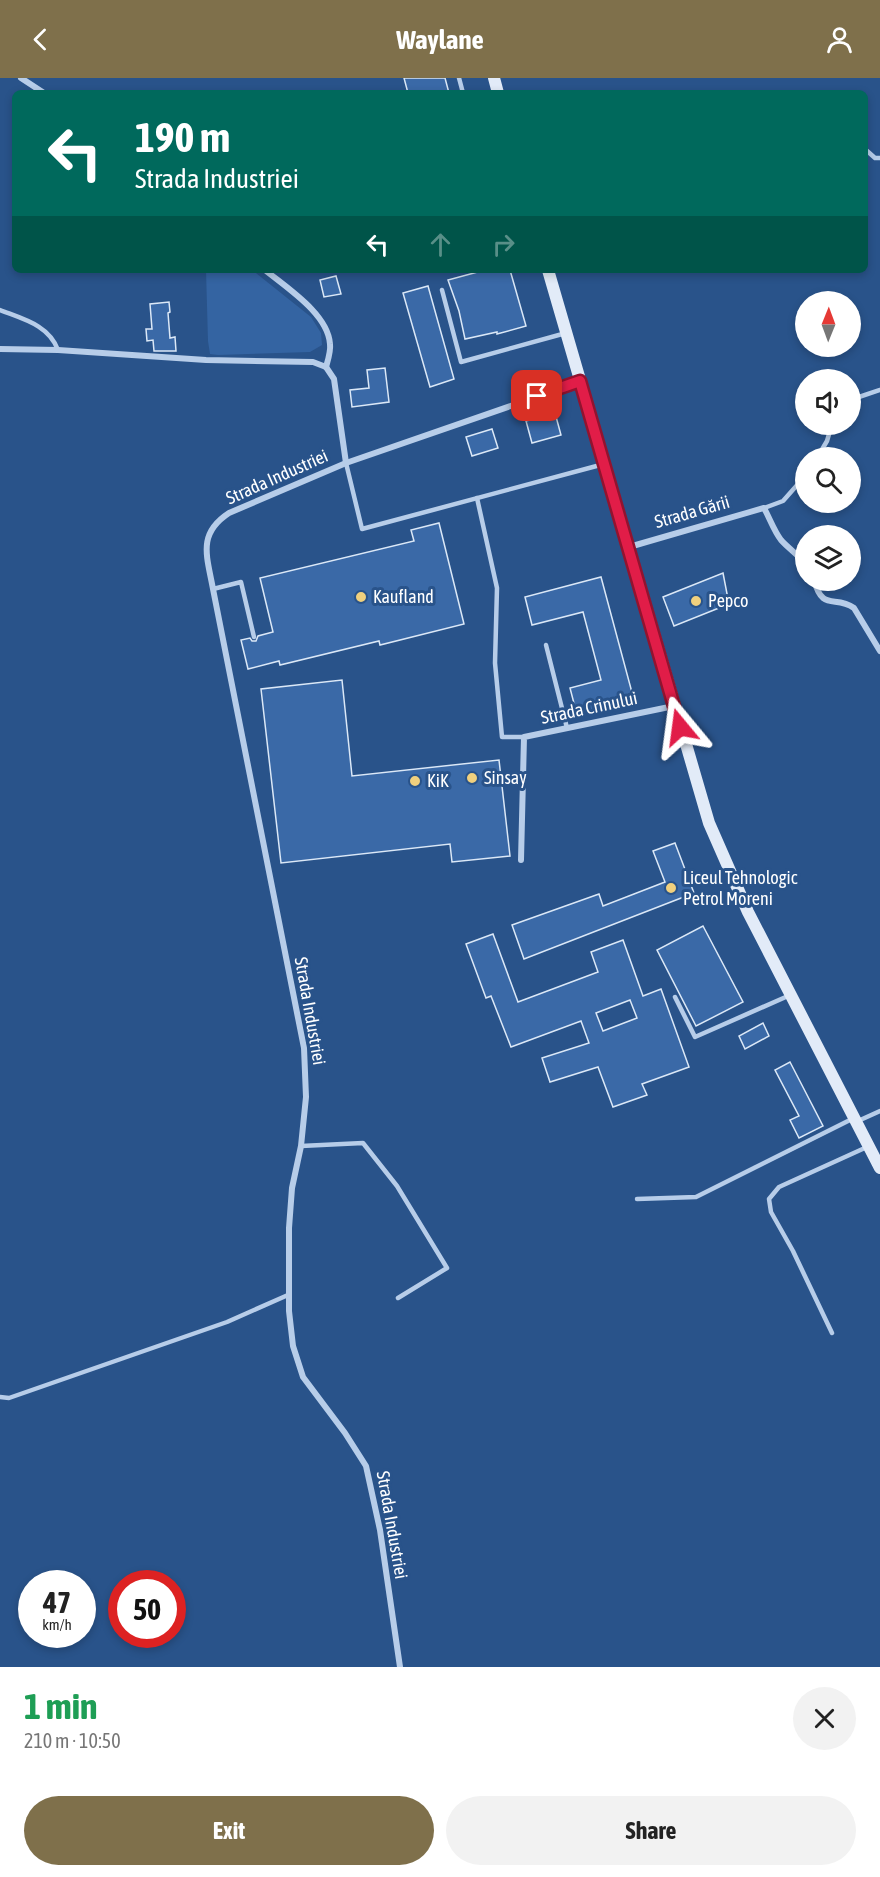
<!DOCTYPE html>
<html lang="en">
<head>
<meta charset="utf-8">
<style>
	:root { --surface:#fff; --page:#f2f2f2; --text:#222; --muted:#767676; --accent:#7f704b }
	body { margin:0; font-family:"Asap Condensed",sans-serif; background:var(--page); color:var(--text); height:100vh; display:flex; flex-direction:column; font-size:22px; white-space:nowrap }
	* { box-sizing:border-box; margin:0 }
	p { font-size:20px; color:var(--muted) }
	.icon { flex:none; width:33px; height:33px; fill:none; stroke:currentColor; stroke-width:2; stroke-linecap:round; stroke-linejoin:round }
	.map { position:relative; height:1589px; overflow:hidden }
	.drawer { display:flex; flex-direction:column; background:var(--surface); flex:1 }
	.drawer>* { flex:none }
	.banner { position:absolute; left:12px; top:12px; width:856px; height:183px; border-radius:9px; box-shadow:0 3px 9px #0003; background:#00695c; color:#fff; overflow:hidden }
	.needle { width:39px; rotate:1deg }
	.tools { position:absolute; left:795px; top:213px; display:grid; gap:12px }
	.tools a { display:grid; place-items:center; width:66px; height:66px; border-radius:50%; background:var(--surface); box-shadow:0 3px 9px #0003; font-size:30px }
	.speed { position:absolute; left:18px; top:1492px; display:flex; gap:12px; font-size:30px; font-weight:700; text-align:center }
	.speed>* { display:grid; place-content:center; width:78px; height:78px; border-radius:50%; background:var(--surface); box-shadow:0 3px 9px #0003; line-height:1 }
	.speed small { font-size:15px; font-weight:400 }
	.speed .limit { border:9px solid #d22; background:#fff; color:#111 }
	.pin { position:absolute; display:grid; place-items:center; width:51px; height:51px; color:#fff; margin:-26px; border-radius:12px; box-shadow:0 3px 9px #0006 }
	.me { position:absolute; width:66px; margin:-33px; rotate:344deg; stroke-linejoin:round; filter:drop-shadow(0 0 4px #0008) }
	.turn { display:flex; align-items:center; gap:21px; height:126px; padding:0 24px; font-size:27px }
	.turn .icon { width:78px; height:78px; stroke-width:2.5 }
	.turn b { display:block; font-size:42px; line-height:51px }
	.lanes { display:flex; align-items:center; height:57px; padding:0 24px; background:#0003; justify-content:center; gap:30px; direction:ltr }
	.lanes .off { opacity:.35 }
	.round { display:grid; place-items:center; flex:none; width:63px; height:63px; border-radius:32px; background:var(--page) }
	.overview { display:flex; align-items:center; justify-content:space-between; height:102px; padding:0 24px }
	h1 { font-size:36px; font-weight:700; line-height:45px; color:#1e9e55 }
	.primary-button { display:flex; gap:12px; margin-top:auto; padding:12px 24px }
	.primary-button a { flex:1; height:69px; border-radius:36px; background:var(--accent); color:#fff; font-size:24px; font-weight:700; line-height:69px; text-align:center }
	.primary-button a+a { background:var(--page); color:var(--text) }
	header { display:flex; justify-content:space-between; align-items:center; height:78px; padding:0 24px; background:var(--accent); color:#fff; font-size:27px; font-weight:700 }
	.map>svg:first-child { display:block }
	.green { fill:#3464a2 }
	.building { fill:#3a69a7; stroke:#dbe8f7; stroke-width:1.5; fill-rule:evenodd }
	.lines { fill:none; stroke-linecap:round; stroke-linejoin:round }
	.lane { stroke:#b7cde9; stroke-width:4.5 }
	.street { stroke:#b7cde9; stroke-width:6 }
	.secondary { stroke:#e2ebf8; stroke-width:12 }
	.route-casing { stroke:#92132f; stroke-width:15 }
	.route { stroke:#e11d48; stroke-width:10 }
	.poi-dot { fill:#f0d07e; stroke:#29538a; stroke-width:2 }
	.labels { text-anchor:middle; stroke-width:6; stroke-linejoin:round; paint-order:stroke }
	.street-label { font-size:18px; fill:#fff; stroke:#29538a }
	.poi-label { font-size:18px; fill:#fff; stroke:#29538a; text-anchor:start }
</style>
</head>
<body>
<header><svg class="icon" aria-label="back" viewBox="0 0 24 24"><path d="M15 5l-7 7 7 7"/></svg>Waylane<svg class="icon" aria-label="person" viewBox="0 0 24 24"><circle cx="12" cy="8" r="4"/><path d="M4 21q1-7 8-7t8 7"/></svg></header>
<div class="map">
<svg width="880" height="1589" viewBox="0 0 880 1589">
	<rect width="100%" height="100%" fill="#29538a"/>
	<polygon class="green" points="206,192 252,192 311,239 321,255 322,267 310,274 218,277 210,276 208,263"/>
	<g class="building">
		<polygon points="404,0 445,0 449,15 408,15"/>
		<polygon points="485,192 510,192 526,248 497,256 497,254 465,261 459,233 448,202"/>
		<polygon points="336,198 341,216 324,219 320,202"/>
		<polygon points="428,208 454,301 430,309 403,215"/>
		<polygon points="169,224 170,234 168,235 170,260 175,259 176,273 154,273 153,262 147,263 146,251 152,251 150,226"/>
		<polygon points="385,290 389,324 352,329 350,312 369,310 367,292"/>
		<polygon points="555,335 561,357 532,365 526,343"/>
		<polygon points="492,351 498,370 472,378 466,359"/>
		<polygon points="439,445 464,546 380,567 379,563 280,587 279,583 248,591 241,562 250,560 252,563 256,563 258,558 273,554 260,500 414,463 411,452"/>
		<polygon points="723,495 729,526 674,548 663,519"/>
		<polygon points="601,499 634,622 577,637 570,610 601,602 583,534 532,547 525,519"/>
		<polygon points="342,602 352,698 499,682 510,778 452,784 450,766 281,785 261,611"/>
		<polygon points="675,765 694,815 524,881 512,847 599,816 603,828 665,804 653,773"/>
		<polygon points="703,848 743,924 696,948 657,872"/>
		<path d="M493,856L518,924L598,894L591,874L623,862L643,918L661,911L689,989L642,1006L647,1017L613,1029L598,989L550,1004L542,980L589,965L581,943L511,969L491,918L486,920L466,866ZM630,922L637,940L603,953L596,935Z"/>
		<polygon points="763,945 769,958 745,971 739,958"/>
		<polygon points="790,984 823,1048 799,1060 790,1042 799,1038 775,992"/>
	</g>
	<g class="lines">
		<g class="lane">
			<polyline points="459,0 463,15"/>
			<polyline points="866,72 875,80 880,80"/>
			<polyline points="442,212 461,284 566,255"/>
			<path d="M0,232C23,241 49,247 58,272"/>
			<polyline points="850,322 880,312"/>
			<polyline points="817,380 827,363 832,346"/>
			<polyline points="346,385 362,451 604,386"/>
			<polyline points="477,420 497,510 495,585 502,659 524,659"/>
			<polyline points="764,430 783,423 806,397"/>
			<polyline points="213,511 241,504 254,559"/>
			<polyline points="546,567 567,650"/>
			<polyline points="675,919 695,959 788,918"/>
			<polyline points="858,1043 880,1033"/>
			<polyline points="301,1068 363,1065 397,1108 447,1190 398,1220"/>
			<polyline points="637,1121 696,1119 852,1041"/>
			<polyline points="832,1255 793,1173 771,1134 769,1121 779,1109 867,1069"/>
			<polyline points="0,1319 9,1320 227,1244 288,1217"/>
		</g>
		<g class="street">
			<polyline points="21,0 44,15"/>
			<path d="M265,192C287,210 328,236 330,266C331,273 328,282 326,289"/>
			<polyline points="0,271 58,272 206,282 313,284 326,289 334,301 346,385"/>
			<path d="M629,469L764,430C770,441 774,453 781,462C789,471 799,477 806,487"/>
			<path d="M814,502C823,535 835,516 854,530L880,573"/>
			<polyline points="521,782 524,659 674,628"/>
			<path d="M400,1589L380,1452L366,1388L345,1355L303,1299L293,1268L289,1233V1150L292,1110L301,1068L306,1019L304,970L213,511C207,478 197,456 229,435L346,385L580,304"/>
		</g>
		<g class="secondary">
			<polyline points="494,0 498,15"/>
			<polyline points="548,192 709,745 748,834 880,1090"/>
		</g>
	</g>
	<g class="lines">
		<g class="route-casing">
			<polyline id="route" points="537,318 580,303 680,649"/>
		</g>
		<use href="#route" class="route"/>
	</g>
	<g class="poi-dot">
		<circle cx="361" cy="519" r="6"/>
		<circle cx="696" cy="523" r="6"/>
		<circle cx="472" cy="700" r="6"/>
		<circle cx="415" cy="703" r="6"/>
		<circle cx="671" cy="810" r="6"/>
	</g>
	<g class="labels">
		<g class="street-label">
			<text transform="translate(277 399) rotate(-24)" y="6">Strada Industriei</text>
			<text transform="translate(692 434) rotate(-16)" y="6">Strada Gării</text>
			<text transform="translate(589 630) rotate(-12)" y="6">Strada Crinului</text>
			<text transform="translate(310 933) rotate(80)" y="6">Strada Industriei</text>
			<text transform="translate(392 1447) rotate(80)" y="6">Strada Industriei</text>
		</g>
		<g class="poi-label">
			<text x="373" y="525">Kaufland</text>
			<text x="708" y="529">Pepco</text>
			<text x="484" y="706">Sinsay</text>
			<text x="427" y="709">KiK</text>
			<text x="683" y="806">Liceul Tehnologic<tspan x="683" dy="21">Petrol Moreni</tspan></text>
		</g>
	</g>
</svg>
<div class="tools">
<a><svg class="needle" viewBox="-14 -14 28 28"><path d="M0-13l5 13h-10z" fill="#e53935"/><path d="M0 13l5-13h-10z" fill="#767676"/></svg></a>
<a><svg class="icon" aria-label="sound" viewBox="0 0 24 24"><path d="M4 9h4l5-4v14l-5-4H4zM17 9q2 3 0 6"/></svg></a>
<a><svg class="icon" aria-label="search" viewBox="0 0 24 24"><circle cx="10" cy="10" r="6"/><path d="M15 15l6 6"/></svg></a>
<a><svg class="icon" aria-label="layers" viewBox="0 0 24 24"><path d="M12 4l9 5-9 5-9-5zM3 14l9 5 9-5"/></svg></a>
</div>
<div class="speed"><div>47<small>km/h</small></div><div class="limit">50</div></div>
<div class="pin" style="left:537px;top:318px;background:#d93025"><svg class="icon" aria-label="arrive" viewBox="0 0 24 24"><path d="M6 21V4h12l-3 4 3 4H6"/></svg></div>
<svg class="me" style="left:680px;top:649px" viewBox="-20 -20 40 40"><path d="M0-17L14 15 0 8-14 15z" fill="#e11d48" stroke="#fff" stroke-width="4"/></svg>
<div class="banner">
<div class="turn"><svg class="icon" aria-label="left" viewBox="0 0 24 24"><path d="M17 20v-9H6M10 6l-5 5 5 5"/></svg><div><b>190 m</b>Strada Industriei</div></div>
<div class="lanes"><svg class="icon" aria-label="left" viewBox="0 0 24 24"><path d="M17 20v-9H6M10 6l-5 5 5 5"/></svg><svg class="icon off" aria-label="ahead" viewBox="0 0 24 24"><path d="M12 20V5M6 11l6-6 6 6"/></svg><svg class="icon off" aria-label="right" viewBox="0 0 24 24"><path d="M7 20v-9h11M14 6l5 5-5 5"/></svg></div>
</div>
</div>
<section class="drawer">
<div class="overview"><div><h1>1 min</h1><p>210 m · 10:50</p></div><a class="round"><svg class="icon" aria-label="close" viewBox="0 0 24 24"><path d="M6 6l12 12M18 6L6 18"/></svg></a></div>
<div class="primary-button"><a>Exit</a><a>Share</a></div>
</section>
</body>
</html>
